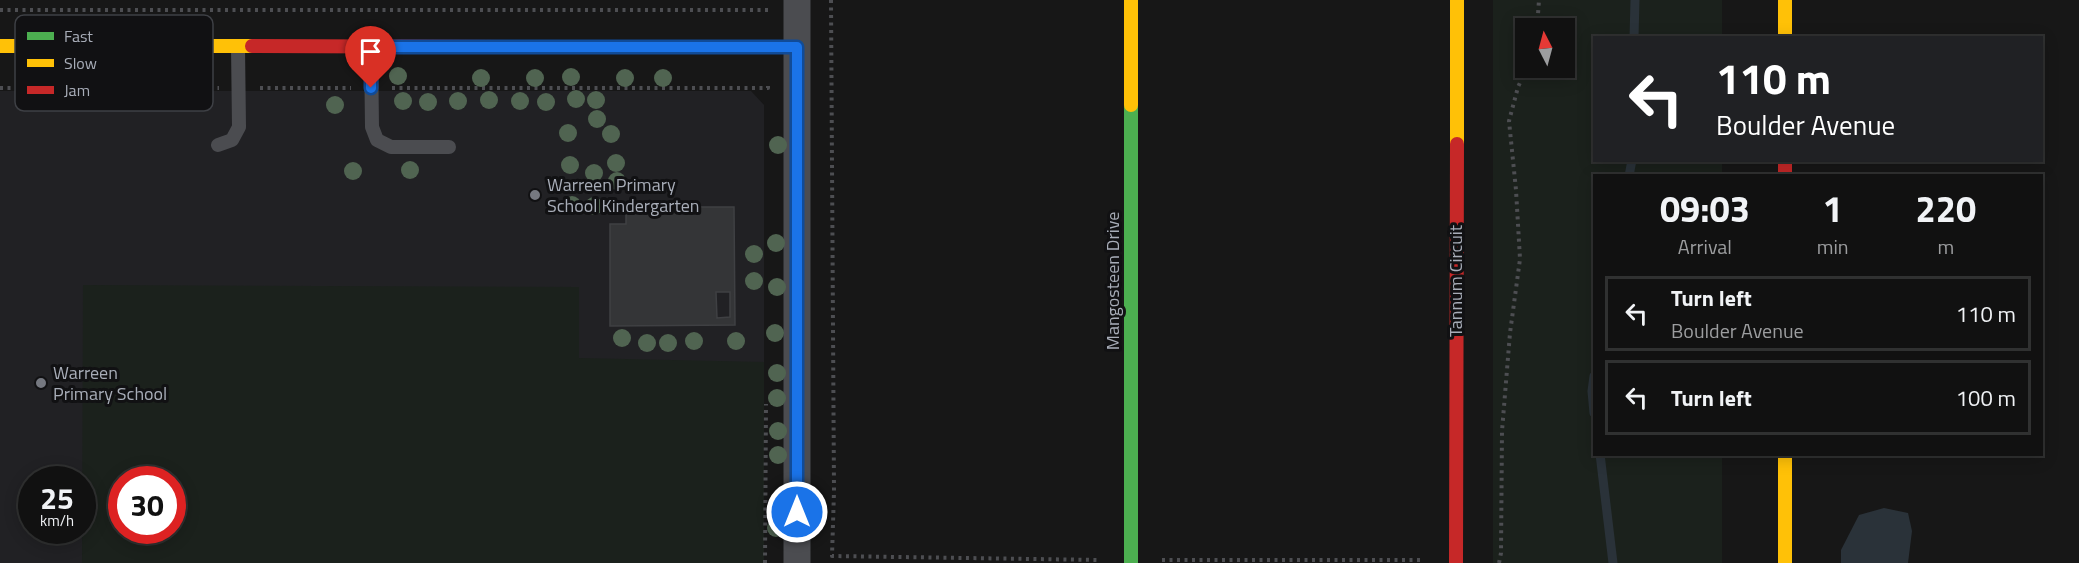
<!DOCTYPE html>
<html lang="en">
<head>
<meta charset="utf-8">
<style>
	:root { --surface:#111; --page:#1a1a1a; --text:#f1f3f6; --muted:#9c9d9f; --line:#303131 }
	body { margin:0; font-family:"Titillium Web",sans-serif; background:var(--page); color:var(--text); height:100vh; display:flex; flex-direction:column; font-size:22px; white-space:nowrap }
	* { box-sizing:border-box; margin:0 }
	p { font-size:20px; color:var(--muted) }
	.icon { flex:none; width:33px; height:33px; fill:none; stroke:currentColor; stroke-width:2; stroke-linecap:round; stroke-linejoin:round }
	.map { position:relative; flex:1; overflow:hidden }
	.details { position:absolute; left:1593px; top:174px; width:450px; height:282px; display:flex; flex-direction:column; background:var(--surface); border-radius:0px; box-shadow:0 3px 15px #0003,0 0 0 2px var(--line) }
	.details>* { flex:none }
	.hud { position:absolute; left:1593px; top:36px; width:450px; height:126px; border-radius:0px; box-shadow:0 3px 15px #0003,0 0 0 2px var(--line); background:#202124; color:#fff; overflow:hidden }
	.needle { width:39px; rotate:354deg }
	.tools { position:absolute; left:1515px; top:18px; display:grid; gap:12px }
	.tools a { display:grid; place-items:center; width:60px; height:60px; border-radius:0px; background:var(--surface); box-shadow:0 3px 15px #0003,0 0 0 2px var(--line); font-size:30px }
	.speed { position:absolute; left:18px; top:466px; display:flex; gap:12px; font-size:30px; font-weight:700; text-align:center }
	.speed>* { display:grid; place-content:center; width:78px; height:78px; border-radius:50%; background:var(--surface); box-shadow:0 3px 15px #0003,0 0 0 2px var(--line); line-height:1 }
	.speed small { font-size:15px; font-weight:400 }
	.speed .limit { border:9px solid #d22; background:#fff; color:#111 }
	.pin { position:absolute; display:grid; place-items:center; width:51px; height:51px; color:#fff; margin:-62px -26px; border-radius:50% 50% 50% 0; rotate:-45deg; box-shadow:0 0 6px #0007 }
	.pin .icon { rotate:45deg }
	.me { position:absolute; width:66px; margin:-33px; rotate:0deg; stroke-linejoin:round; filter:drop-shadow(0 0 4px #0008) }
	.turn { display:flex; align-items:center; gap:21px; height:126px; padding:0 24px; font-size:27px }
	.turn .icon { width:78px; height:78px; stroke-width:2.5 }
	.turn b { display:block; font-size:42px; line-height:51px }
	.eta { display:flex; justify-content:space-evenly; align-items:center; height:102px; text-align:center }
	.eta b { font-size:36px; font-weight:700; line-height:42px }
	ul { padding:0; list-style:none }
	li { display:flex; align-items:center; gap:18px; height:75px; margin:0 12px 9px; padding:0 12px; border:3px solid var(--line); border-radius:0px }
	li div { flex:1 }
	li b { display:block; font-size:22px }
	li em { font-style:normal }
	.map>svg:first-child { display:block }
	.built { fill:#212124; fill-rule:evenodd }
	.green { fill:#1b211c; fill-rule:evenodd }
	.water { fill:#2a3239 }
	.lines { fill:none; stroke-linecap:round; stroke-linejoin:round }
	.stream { stroke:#2a3239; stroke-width:9 }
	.building { fill:#343537; stroke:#3f4043; stroke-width:1.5; fill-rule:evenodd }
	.path { stroke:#4d4e52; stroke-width:4; stroke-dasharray:3 4.5; stroke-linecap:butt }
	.lane { stroke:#4b4c50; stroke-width:14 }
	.street { stroke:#4b4c50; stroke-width:27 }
	.fast { stroke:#4caf50; stroke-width:14 }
	.slow { stroke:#ffc107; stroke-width:14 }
	.jam { stroke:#c62828; stroke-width:14 }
	.tree { fill:#506451 }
	.route-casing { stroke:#114b97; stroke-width:15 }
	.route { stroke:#1a73e8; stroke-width:10 }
	.poi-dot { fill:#757880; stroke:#111113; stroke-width:2 }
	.labels { text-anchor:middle; stroke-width:6; stroke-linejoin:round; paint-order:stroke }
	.poi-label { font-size:18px; fill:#a8adb8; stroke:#111113; text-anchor:start }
	.street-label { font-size:18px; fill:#a8adb8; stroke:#111113 }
	.key { fill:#111113; stroke:#3e4045; stroke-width:1.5 }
	.key-label { font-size:16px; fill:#a8adb8 }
</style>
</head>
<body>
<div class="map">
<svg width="2079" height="563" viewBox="0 0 2079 563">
	<rect width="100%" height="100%" fill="#171717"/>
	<path class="built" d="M0,91H751L764,105V563H0ZM32,480H82V531H32ZM122,480H172V531H122Z"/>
	<g class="green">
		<path d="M1493,0H1722V37L1594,38V160L1722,161V175L1594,176V454L1722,455V563H1493ZM1526,28H1564V68H1526Z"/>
		<path d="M83,285L579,287V358L764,362V563H82ZM122,480H172V531H122Z"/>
	</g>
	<polygon class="water" points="1884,508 1908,513 1912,531 1908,563 1841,563 1841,550 1859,515"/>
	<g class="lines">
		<g class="stream">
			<polyline points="1634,38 1635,0"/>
			<polyline points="1629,176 1632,160"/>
			<polyline points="1594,376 1592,391 1594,413"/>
			<polyline points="1600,454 1613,563"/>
		</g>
	</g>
	<path class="building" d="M626,207H734L735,325L610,326V224H626ZM716,292H730V317L717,318Z"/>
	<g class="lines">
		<g class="path">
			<polyline points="831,0 834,491 832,556 1100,560"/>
			<polyline points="0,10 768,10 768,7"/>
			<polyline points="1537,28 1539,0"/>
			<polyline points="0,88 219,88"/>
			<polyline points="260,88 351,88"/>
			<polyline points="392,88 768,88 768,86"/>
			<polyline points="1162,560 1424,560"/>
			<polyline points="765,563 766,404"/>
			<polyline points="1499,563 1501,553 1502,431 1510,333 1520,259 1516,190 1509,121 1518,87 1527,68"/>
		</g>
		<g class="lane">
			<polyline points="371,47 372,127 377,140 391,147 449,147"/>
			<polyline points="218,145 232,140 239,127 238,47"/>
		</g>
		<polyline class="street" points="797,563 797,0"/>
		<g class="fast">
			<polyline points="524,47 797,47"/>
			<polyline points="1131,105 1131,563"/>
		</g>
		<g class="slow">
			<polyline points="1131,0 1131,105"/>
			<polyline points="1785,0 1785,38"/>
			<polyline points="0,46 252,46"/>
			<polyline points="1457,144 1457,0"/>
			<polyline points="1785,454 1785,563"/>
		</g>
		<g class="jam">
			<polyline points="252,46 524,47"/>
			<polyline points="1785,160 1785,176"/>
			<polyline points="1456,563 1457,144"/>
		</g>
	</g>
	<g class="tree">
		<circle cx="398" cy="76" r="9"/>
		<circle cx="571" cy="77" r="9"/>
		<circle cx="481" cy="78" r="9"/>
		<circle cx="535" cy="78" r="9"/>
		<circle cx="625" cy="78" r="9"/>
		<circle cx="663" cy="78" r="9"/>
		<circle cx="576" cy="99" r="9"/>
		<circle cx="489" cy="100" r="9"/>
		<circle cx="596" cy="100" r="9"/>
		<circle cx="403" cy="101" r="9"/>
		<circle cx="458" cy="101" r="9"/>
		<circle cx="520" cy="101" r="9"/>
		<circle cx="428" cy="102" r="9"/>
		<circle cx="546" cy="102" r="9"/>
		<circle cx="335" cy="105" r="9"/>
		<circle cx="597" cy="119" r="9"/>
		<circle cx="568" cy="133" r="9"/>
		<circle cx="611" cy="134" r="9"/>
		<circle cx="778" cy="145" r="9"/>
		<circle cx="616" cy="163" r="9"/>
		<circle cx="570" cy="165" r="9"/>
		<circle cx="410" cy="170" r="9"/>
		<circle cx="353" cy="171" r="9"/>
		<circle cx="594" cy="173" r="9"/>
		<circle cx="617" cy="181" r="9"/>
		<circle cx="572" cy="205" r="9"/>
		<circle cx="594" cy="206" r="9"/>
		<circle cx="776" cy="243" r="9"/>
		<circle cx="754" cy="254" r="9"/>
		<circle cx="754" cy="281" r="9"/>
		<circle cx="777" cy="287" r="9"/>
		<circle cx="775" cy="333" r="9"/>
		<circle cx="622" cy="338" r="9"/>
		<circle cx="694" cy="341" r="9"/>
		<circle cx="736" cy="341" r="9"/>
		<circle cx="647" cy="343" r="9"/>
		<circle cx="668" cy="343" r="9"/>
		<circle cx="777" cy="373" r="9"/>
		<circle cx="777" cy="398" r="9"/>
		<circle cx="778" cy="431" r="9"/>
		<circle cx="778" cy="455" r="9"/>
		<circle cx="776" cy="528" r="9"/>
	</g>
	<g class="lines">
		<g class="route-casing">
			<polyline id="route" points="371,88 371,47 797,47 797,512"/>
		</g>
		<use href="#route" class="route"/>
	</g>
	<g class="poi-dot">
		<circle cx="535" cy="195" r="6"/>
		<circle cx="41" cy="383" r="6"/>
	</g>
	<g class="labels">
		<g class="poi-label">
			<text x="547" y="191">Warreen Primary<tspan x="547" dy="21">School Kindergarten</tspan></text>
			<text x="53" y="379">Warreen<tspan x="53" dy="21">Primary School</tspan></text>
		</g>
		<g class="street-label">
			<text transform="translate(1113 281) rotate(-90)" y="6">Mangosteen Drive</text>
			<text transform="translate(1456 281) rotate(-90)" y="6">Tannum Circuit</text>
		</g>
	</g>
	<rect x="15" y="15" width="198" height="96" rx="9" class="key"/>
	<rect x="27" y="32" width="27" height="8" fill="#4caf50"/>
	<rect x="27" y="59" width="27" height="8" fill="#ffc107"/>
	<rect x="27" y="86" width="27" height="8" fill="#c62828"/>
	<g class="key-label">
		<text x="64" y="42">Fast</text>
		<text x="64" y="69">Slow</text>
		<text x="64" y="96">Jam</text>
	</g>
</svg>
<div class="tools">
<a><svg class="needle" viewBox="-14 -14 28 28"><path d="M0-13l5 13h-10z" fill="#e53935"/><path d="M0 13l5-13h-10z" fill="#9c9d9f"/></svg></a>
</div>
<div class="speed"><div>25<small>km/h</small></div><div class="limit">30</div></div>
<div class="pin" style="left:371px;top:88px;background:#d93025"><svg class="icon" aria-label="arrive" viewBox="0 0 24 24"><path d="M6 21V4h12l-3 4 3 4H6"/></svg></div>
<svg class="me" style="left:797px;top:512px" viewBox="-20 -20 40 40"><circle r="17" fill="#1a73e8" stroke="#fff" stroke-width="3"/><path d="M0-11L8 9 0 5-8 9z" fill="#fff"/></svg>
<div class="hud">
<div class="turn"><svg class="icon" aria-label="left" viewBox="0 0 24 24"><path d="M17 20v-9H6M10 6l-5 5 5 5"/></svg><div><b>110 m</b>Boulder Avenue</div></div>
</div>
<section class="details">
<div class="eta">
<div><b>09:03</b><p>Arrival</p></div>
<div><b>1</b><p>min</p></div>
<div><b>220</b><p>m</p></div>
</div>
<ul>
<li><svg class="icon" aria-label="left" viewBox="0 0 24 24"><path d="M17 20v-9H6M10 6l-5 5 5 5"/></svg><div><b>Turn left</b><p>Boulder Avenue</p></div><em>110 m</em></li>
<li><svg class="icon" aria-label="left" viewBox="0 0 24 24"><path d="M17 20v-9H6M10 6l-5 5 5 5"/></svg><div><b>Turn left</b></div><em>100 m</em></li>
</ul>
</section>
</div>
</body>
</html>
